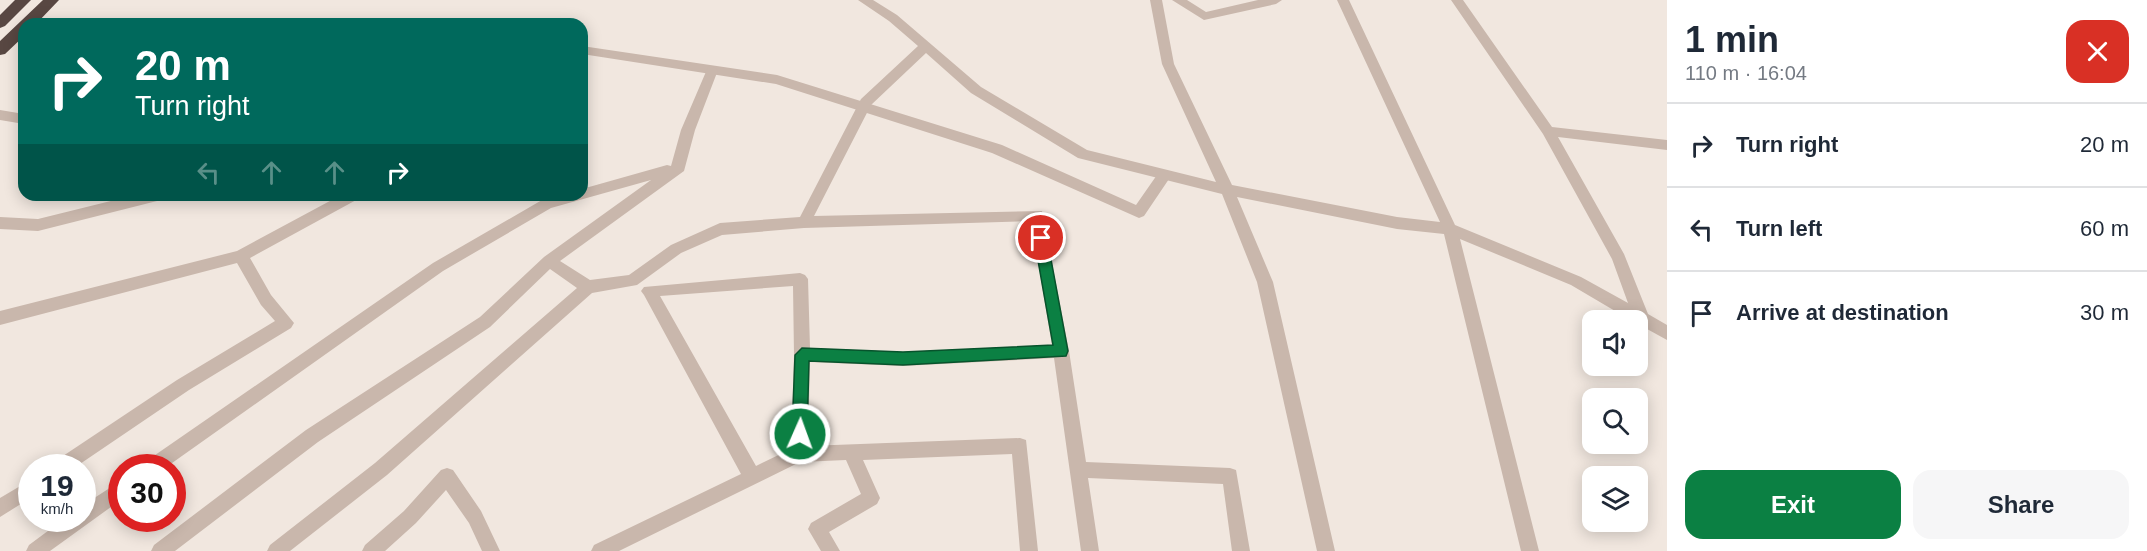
<!DOCTYPE html>
<html lang="en">
<head>
<meta charset="utf-8">
<style>
	:root { --surface:#fff; --page:#f6f6f7; --text:#1f2937; --muted:#747a83; --line:#e0e1e3; --accent:#0b8043 }
	body { margin:0; font-family:Helvetica,sans-serif; background:var(--page); color:var(--text); height:100vh; display:flex; flex-direction:column; font-size:22px; white-space:nowrap }
	* { box-sizing:border-box; margin:0 }
	p { font-size:20px; color:var(--muted) }
	.icon { flex:none; width:33px; height:33px; fill:none; stroke:currentColor; stroke-width:2; stroke-linecap:round; stroke-linejoin:round }
	.map { position:relative; flex:1; overflow:hidden }
	.panel { display:flex; flex-direction:column; background:var(--surface); width:480px }
	.panel>* { flex:none }
	.hud { position:absolute; left:18px; top:18px; width:570px; height:183px; border-radius:18px; box-shadow:0 3px 15px #0003; background:#00695c; color:#fff; overflow:hidden }
	.buttons { position:absolute; left:1582px; top:310px; display:grid; gap:12px }
	.buttons a { display:grid; place-items:center; width:66px; height:66px; border-radius:12px; background:var(--surface); box-shadow:0 3px 15px #0003; font-size:30px }
	.speed { position:absolute; left:18px; top:454px; display:flex; gap:12px; font-size:30px; font-weight:700; text-align:center }
	.speed>* { display:grid; place-content:center; width:78px; height:78px; border-radius:50%; background:var(--surface); box-shadow:0 3px 15px #0003; line-height:1 }
	.speed small { font-size:15px; font-weight:400 }
	.speed .limit { border:9px solid #d22; background:#fff; color:#111 }
	.pin { position:absolute; display:grid; place-items:center; width:51px; height:51px; color:#fff; margin:-26px; border:3px solid #fff; border-radius:50%; box-shadow:0 2px 6px #0007 }
	.me { position:absolute; width:66px; margin:-33px; rotate:2deg; stroke-linejoin:round; filter:drop-shadow(0 0 4px #0008) }
	.turn { display:flex; align-items:center; gap:21px; height:126px; padding:0 18px; font-size:27px }
	.turn .icon { width:78px; height:78px; stroke-width:2.5 }
	.turn b { display:block; font-size:42px; line-height:51px }
	.lanes { display:flex; align-items:center; height:57px; padding:0 18px; background:#0003; justify-content:center; gap:30px; direction:ltr }
	.lanes .off { opacity:.35 }
	.round { display:grid; place-items:center; flex:none; width:63px; height:63px; border-radius:18px; background:var(--page) }
	.summary { display:flex; align-items:center; justify-content:space-between; height:102px; padding:0 18px }
	h1 { font-size:36px; font-weight:800; line-height:45px }
	.primary-button { display:flex; gap:12px; margin-top:auto; padding:12px 18px }
	.primary-button a { flex:1; height:69px; border-radius:18px; background:var(--accent); color:#fff; font-size:24px; font-weight:800; line-height:69px; text-align:center }
	.primary-button a+a { background:var(--page); color:var(--text) }
	ul { padding:0; list-style:none }
	li { display:flex; align-items:center; gap:18px; height:84px; padding:0 18px; border-top:2px solid var(--line) }
	li div { flex:1 }
	li b { display:block; font-size:22px }
	li em { font-style:normal }
	main { display:flex; flex:1; min-height:0 }
	.map>svg:first-child { display:block }
	.lines { fill:none; stroke-linecap:round; stroke-linejoin:round }
	.lane { fill:#c9b7ac; fill-rule:evenodd }
	.street { fill:#c9b7ac; fill-rule:evenodd }
	.highway { fill:#584742; fill-rule:evenodd }
	.route { fill:#0b8043; stroke:#07532c; stroke-width:1.5 }
</style>
</head>
<body>
<main>
<div class="map">
<svg width="1667" height="551" viewBox="0 0 1667 551">
	<rect width="100%" height="100%" fill="#f1e7df"/>
	<g class="lines">
		<g class="lane">
			<polygon points="582,46 777,75 1002,145 1136,205 1159,172 1164,171 1171,176 1144,216 1139,218 992,153 776,84 582,54"/>
			<polygon points="0,110 24,114 24,124 0,120"/>
		</g>
		<g class="street">
			<path d="M858,0H873L897,15L981,87L1087,150L1216,182L1162,64L1150,0H1162L1174,64L1232,185L1397,217L1440,222L1337,0H1349L1455,225L1581,277L1628,303L1612,259L1543,134L1451,0H1463L1552,127L1667,140V150L1558,137L1624,254L1648,314L1667,325V340L1638,324V321H1632L1571,285L1460,239L1539,551H1521L1444,234L1397,229L1237,197L1273,282L1335,551H1317L1257,282L1222,194L1078,158L971,93L926,53L871,105L814,216L1042,211L1069,351L1086,462L1230,468L1236,470L1250,551H1232L1223,484L1088,478L1099,551H1081L1054,358L903,366L810,362L808,446L1020,438L1026,440L1038,551H1020L1012,454L863,460L880,498L877,504L829,532L840,551H821L808,529L811,523L861,494L846,460L800,462L619,551H591L594,545L741,474L644,295L641,291L644,287L800,273L805,275L808,279L810,348L903,352L1052,345L1031,221L804,228L722,235L681,253L637,285L592,293L387,475L290,551H267L270,545L375,463L577,288L550,269L490,327L318,442L175,551H151L154,545L306,430L480,317L544,257L651,180L551,208L443,271L165,468H142L145,462L433,263L542,200L559,195H582V189L667,165L671,166L681,130L708,67L712,66L718,70L695,130L684,171L560,261L590,280L629,275L671,245L720,223L800,217L861,99L918,46L889,21ZM793,286L794,355L791,449L756,466L660,296Z"/>
			<polygon points="1172,0 1187,0 1206,12 1258,0 1282,0 1276,4 1204,20"/>
			<polygon points="135,195 164,195 157,201 38,231 0,229 0,217 38,219"/>
			<polygon points="341,195 360,195 358,199 250,258 271,295 294,323 291,328 189,390 74,468 51,468 54,462 177,380 275,321 261,305 237,263 0,325 0,311 237,251"/>
			<polygon points="447,468 453,470 481,511 500,551 482,551 469,523 446,490 416,523 385,551 362,551 365,545 404,511 441,470"/>
			<polygon points="32,479 32,497 0,517 0,498"/>
			<polygon points="122,480 122,499 50,551 26,551 29,545 64,519 82,519 82,506"/>
		</g>
		<g class="highway">
			<polygon points="15,0 31,0 5,26 0,28 0,15"/>
			<polygon points="43,0 59,0 36,24 24,24 24,36 5,54 0,55 0,41"/>
		</g>
	</g>
	<polygon class="route" points="1041,232 1047,238 1068,351 1066,356 903,365 809,361 807,434 805,439 794,439 792,434 795,355 802,348 903,352 1053,345 1034,238"/>
</svg>
<div class="buttons">
<a><svg class="icon" aria-label="sound" viewBox="0 0 24 24"><path d="M4 9h4l5-4v14l-5-4H4zM17 9q2 3 0 6"/></svg></a>
<a><svg class="icon" aria-label="search" viewBox="0 0 24 24"><circle cx="10" cy="10" r="6"/><path d="M15 15l6 6"/></svg></a>
<a><svg class="icon" aria-label="layers" viewBox="0 0 24 24"><path d="M12 4l9 5-9 5-9-5zM3 14l9 5 9-5"/></svg></a>
</div>
<div class="speed"><div>19<small>km/h</small></div><div class="limit">30</div></div>
<div class="pin" style="left:1041px;top:238px;background:#d93025"><svg class="icon" aria-label="arrive" viewBox="0 0 24 24"><path d="M6 21V4h12l-3 4 3 4H6"/></svg></div>
<svg class="me" style="left:800px;top:434px" viewBox="-20 -20 40 40"><circle r="17" fill="#0b8043" stroke="#fff" stroke-width="3"/><path d="M0-11L8 9 0 5-8 9z" fill="#fff"/></svg>
<div class="hud">
<div class="turn"><svg class="icon" aria-label="right" viewBox="0 0 24 24"><path d="M7 20v-9h11M14 6l5 5-5 5"/></svg><div><b>20 m</b>Turn right</div></div>
<div class="lanes"><svg class="icon off" aria-label="left" viewBox="0 0 24 24"><path d="M17 20v-9H6M10 6l-5 5 5 5"/></svg><svg class="icon off" aria-label="ahead" viewBox="0 0 24 24"><path d="M12 20V5M6 11l6-6 6 6"/></svg><svg class="icon off" aria-label="ahead" viewBox="0 0 24 24"><path d="M12 20V5M6 11l6-6 6 6"/></svg><svg class="icon" aria-label="right" viewBox="0 0 24 24"><path d="M7 20v-9h11M14 6l5 5-5 5"/></svg></div>
</div>
</div>
<section class="panel">
<div class="summary"><div><h1>1 min</h1><p>110 m · 16:04</p></div><a class="round" style="background:#d93025;color:#fff"><svg class="icon" aria-label="close" viewBox="0 0 24 24"><path d="M6 6l12 12M18 6L6 18"/></svg></a></div>
<ul>
<li><svg class="icon" aria-label="right" viewBox="0 0 24 24"><path d="M7 20v-9h11M14 6l5 5-5 5"/></svg><div><b>Turn right</b></div><em>20 m</em></li>
<li><svg class="icon" aria-label="left" viewBox="0 0 24 24"><path d="M17 20v-9H6M10 6l-5 5 5 5"/></svg><div><b>Turn left</b></div><em>60 m</em></li>
<li><svg class="icon" aria-label="arrive" viewBox="0 0 24 24"><path d="M6 21V4h12l-3 4 3 4H6"/></svg><div><b>Arrive at destination</b></div><em>30 m</em></li>
</ul>
<div class="primary-button"><a>Exit</a><a>Share</a></div>
</section>
</main>
</body>
</html>
